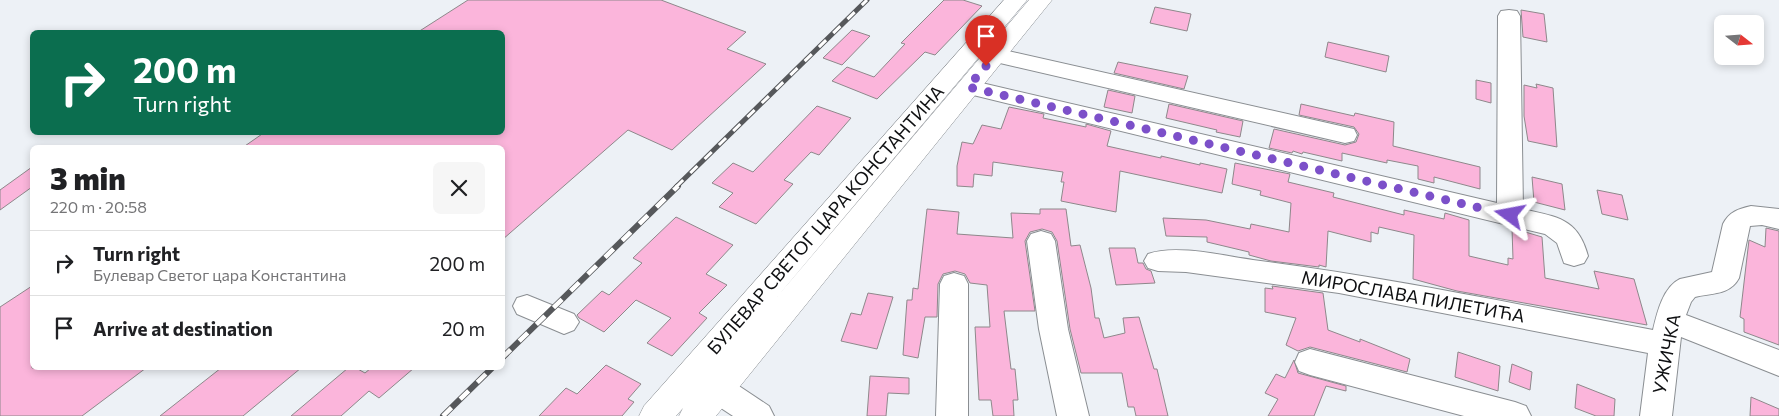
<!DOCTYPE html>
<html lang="en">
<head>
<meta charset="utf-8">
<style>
	:root { --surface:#fff; --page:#f6f6f6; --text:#202124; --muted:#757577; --line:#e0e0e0 }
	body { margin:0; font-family:Commissioner,sans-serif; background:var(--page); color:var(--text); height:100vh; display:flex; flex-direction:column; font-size:19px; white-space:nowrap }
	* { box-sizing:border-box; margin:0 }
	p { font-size:16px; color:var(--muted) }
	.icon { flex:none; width:28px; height:28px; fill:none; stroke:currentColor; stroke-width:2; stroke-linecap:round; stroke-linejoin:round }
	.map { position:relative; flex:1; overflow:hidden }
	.side { position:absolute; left:30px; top:145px; width:475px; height:225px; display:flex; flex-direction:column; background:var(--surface); border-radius:8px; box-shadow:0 2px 8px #0003 }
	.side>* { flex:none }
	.top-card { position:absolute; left:30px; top:30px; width:475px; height:105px; border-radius:8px; box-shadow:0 2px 8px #0003; background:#0b6e4f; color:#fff; overflow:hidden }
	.needle { width:32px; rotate:107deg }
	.controls { position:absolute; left:1714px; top:15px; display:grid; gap:10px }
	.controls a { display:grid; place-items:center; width:50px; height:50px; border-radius:8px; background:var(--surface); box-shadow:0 2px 8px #0003; font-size:25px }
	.pin { position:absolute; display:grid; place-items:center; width:42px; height:42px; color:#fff; margin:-51px -21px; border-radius:50% 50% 50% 0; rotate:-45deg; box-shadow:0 0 5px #0007 }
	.pin .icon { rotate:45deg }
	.me { position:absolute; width:55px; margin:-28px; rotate:283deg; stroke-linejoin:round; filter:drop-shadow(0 0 4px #0008) }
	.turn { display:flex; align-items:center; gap:18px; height:105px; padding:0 20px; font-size:22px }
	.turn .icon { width:65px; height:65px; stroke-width:2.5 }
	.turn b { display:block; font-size:35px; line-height:42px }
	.round { display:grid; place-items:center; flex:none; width:52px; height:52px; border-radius:8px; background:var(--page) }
	.headline { display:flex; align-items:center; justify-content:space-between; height:85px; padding:0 20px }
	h1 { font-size:30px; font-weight:800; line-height:38px }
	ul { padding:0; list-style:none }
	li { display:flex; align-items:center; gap:15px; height:65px; padding:0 20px; border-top:1px solid var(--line) }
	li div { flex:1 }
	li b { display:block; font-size:19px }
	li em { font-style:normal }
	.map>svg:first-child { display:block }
	.building { fill:#fbb5db; stroke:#8e888b }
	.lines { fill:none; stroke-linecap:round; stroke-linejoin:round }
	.minor-casing { stroke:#8a8e92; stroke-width:2 }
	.major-casing { stroke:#8a8e92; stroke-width:1 }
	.minor { fill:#fff; fill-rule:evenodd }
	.major { fill:#fff; fill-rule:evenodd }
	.rail-far1-casing { stroke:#56585b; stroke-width:5 }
	.rail-casing { stroke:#56585b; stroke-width:6 }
	.rail-far1 { stroke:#fff; stroke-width:3; stroke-dasharray:10; stroke-linecap:butt }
	.rail { stroke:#fff; stroke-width:4.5; stroke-dasharray:12; stroke-linecap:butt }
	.route { stroke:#7c50c9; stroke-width:9; stroke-dasharray:0 16.2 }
	.labels { text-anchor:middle; stroke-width:4; stroke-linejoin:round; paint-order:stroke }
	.street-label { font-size:18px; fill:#0e0f11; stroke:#fff }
</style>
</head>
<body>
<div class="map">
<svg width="1779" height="416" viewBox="0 0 1779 416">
	<rect width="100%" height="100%" fill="#edf1f6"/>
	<g class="building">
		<polygon points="468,0 661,0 746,32 727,49 766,64 672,150 628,130 502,240 502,148 242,148 265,132 502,132 502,32 418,32"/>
		<polygon points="944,0 963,0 982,6 935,55 925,52 877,99 832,81 847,67 874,77 905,44 901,43"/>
		<polygon points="1155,7 1191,14 1187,31 1150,23"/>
		<polygon points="1521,10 1544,14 1547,42 1523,37"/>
		<polygon points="852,30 870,36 842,65 823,58"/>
		<polygon points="1328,42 1389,56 1386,72 1325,57"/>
		<polygon points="1118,62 1188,76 1184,89 1114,73"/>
		<polygon points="1476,80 1491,83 1491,103 1476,99"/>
		<polygon points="1536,84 1553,88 1557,147 1528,141 1524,116 1524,85 1537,88"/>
		<polygon points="1108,90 1135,96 1132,113 1104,107"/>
		<polygon points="1169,104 1243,121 1240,137 1216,132 1217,130 1166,118"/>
		<polygon points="1301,104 1354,116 1355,113 1394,122 1393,146 1480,167 1480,189 1434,177 1434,183 1418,179 1418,166 1387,160 1387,163 1342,153 1342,161 1303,152 1302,154 1293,151 1292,153 1269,148 1274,129 1345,145 1356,142 1359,134 1354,127 1299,115"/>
		<polygon points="817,106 851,118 819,155 811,152 784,180 793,184 756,224 719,207 733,193 712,183 733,163 753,172"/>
		<polygon points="1009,107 1044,114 1043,118 1086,127 1086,124 1111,131 1107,146 1161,158 1161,156 1200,165 1200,163 1227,169 1222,193 1120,171 1116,212 1061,201 1064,182 1061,182 1063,172 993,162 992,176 974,174 973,187 957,186 957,166 962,142 973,144 982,125 1001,129"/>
		<polygon points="1235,163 1290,174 1288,182 1334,193 1333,197 1404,215 1404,210 1444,219 1445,213 1469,220 1469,256 1508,265 1508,258 1513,259 1512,228 1542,237 1545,278 1599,289 1594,271 1634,279 1647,325 1457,291 1413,279 1414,235 1379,227 1378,234 1371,232 1371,242 1328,231 1326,267 1319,265 1319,267 1271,261 1249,255 1249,252 1207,242 1207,237 1166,236 1163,218 1206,220 1250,229 1251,224 1289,232 1291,203 1260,195 1261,191 1232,184"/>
		<polygon points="32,167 32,187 0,210 0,190"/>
		<polygon points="1532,177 1562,184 1565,210 1534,202"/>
		<polygon points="1597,190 1622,195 1628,220 1602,214"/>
		<polygon points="927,209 959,212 957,234 1013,238 1011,213 1040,214 1040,209 1066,209 1071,246 1080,245 1091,288 1095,318 1099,318 1104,338 1125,333 1123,318 1139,317 1154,369 1157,369 1168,416 1136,416 1134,407 1128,407 1122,373 1081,373 1070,329 1057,241 1052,232 1042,229 1030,232 1025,241 1035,311 1004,311 1011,369 1015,369 1018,400 1013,400 1014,416 993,416 991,400 979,400 975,327 990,327 987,285 970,283 965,274 955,271 943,274 938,284 937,317 925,317 918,358 903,355 907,300 912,300 913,288 918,289"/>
		<polygon points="676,217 733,245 706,274 727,285 699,313 707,318 672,356 647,343 671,318 636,300 604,332 579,318 577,315 602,291 609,295 642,263 633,258"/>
		<polygon points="1766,228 1779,231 1779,345 1744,332 1744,319 1740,317 1749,240 1765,247"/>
		<polygon points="1109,248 1135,248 1138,263 1143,263 1146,269 1151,271 1155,283 1116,285"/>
		<polygon points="32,286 32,368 146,368 82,416 0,416 0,307"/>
		<polygon points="1272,286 1323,293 1328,330 1360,342 1360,339 1410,359 1407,372 1310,347 1298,351 1286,345 1296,318 1265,312 1265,288 1273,289"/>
		<polygon points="868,293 893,297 877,349 841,341 851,313 861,315"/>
		<polygon points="1458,352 1500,366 1498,391 1455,377"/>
		<polygon points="1294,360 1298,373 1346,386 1346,391 1326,386 1314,416 1268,416 1278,399 1265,393 1276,374 1285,378"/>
		<polygon points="1512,364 1532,372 1530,390 1509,382"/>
		<polygon points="606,365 641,384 628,399 634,402 622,416 539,416 566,388 577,394"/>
		<polygon points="221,368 301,368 243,416 160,416"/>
		<polygon points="348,368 356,368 365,373 371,368 414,368 379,398 369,391 341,416 291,416"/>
		<polygon points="870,376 909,378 909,394 888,393 886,416 867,416"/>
		<polygon points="1577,384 1615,399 1614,416 1596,416 1575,408"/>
		<polygon points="1751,397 1779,409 1779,416 1750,416"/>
	</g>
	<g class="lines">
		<g class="minor-casing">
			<g id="minor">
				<path d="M1509,10L1517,11L1520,16L1523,209C1557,217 1578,218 1588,256L1584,263L1574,266L1564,263L1557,243L1545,234L969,94L961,92L957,87L961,82L969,80L1497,203L1498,16L1501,11Z"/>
				<polygon points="995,48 1345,127 1354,129 1357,135 1354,141 1345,143 987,60 984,55 987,50"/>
				<path d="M1751,206L1779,209V229L1762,225L1750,226L1739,278C1730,295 1712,293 1695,297L1691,302L1686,315L1779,350V376L1681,337L1672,416H1640L1648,353L1339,293L1186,272L1158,271L1148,268L1144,261L1148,254C1177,244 1223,256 1253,260C1388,277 1520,305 1653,330C1657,313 1663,287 1680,279L1712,272L1723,224C1729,212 1738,209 1751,206Z"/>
				<polygon points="1041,231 1051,234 1055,241 1068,329 1089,416 1057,416 1039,329 1027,241 1031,234"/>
				<polygon points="954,273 964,276 968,284 968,416 936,416 940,284 944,276"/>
				<polygon points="527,295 574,314 579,322 574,330 564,334 517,314 513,306 517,298"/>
				<polygon points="1310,349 1515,402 1526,406 1531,416 1464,416 1310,375 1299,371 1295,362 1299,353"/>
				<polygon points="700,365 730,380 769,406 774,416 733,416 689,387 685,378 689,369"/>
			</g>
		</g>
		<g class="major-casing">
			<polygon id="major" points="1004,0 1027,0 777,297 1029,0 1052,0 716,416 679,416 683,408 676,416 639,416 644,406"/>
		</g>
		<use href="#minor" class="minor"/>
		<use href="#major" class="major"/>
		<g class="rail-far1-casing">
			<polyline id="rail-far1" points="676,187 867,0"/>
		</g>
		<g class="rail-casing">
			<g id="rail">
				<polyline points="502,358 678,186"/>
				<polyline points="443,416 492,368"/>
			</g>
		</g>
		<use href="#rail-far1" class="rail-far1"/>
		<use href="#rail" class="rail"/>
	</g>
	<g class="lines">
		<polyline class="route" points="986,66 968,87 1510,215"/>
	</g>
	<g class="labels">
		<g class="street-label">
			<text transform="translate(826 220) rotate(-49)" y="6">БУЛЕВАР СВЕТОГ ЦАРА КОНСТАНТИНА</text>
			<text transform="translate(1413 297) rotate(10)" y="6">МИРОСЛАВА ПИЛЕТИЋА</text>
			<text transform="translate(1667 354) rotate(-79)" y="6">УЖИЧКА</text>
		</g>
	</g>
</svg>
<div class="controls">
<a><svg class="needle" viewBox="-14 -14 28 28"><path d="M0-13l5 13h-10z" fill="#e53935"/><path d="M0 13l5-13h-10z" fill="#757577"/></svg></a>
</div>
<div class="pin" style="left:986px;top:66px;background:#d93025"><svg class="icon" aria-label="arrive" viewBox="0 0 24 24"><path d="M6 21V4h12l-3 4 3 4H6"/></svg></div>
<svg class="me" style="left:1510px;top:215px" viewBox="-20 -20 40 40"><path d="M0-17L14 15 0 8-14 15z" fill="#7c50c9" stroke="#fff" stroke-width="4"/></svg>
<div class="top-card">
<div class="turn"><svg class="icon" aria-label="right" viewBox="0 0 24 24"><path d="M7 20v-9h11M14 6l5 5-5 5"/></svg><div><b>200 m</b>Turn right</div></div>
</div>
<section class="side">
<div class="headline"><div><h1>3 min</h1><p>220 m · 20:58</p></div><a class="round"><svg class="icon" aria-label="close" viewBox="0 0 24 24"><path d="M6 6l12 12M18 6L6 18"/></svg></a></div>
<ul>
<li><svg class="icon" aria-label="right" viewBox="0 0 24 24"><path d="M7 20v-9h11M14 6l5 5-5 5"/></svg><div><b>Turn right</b><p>Булевар Светог цара Константина</p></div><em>200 m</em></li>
<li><svg class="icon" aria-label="arrive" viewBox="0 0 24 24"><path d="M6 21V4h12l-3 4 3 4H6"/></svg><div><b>Arrive at destination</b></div><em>20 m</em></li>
</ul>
</section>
</div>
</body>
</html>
